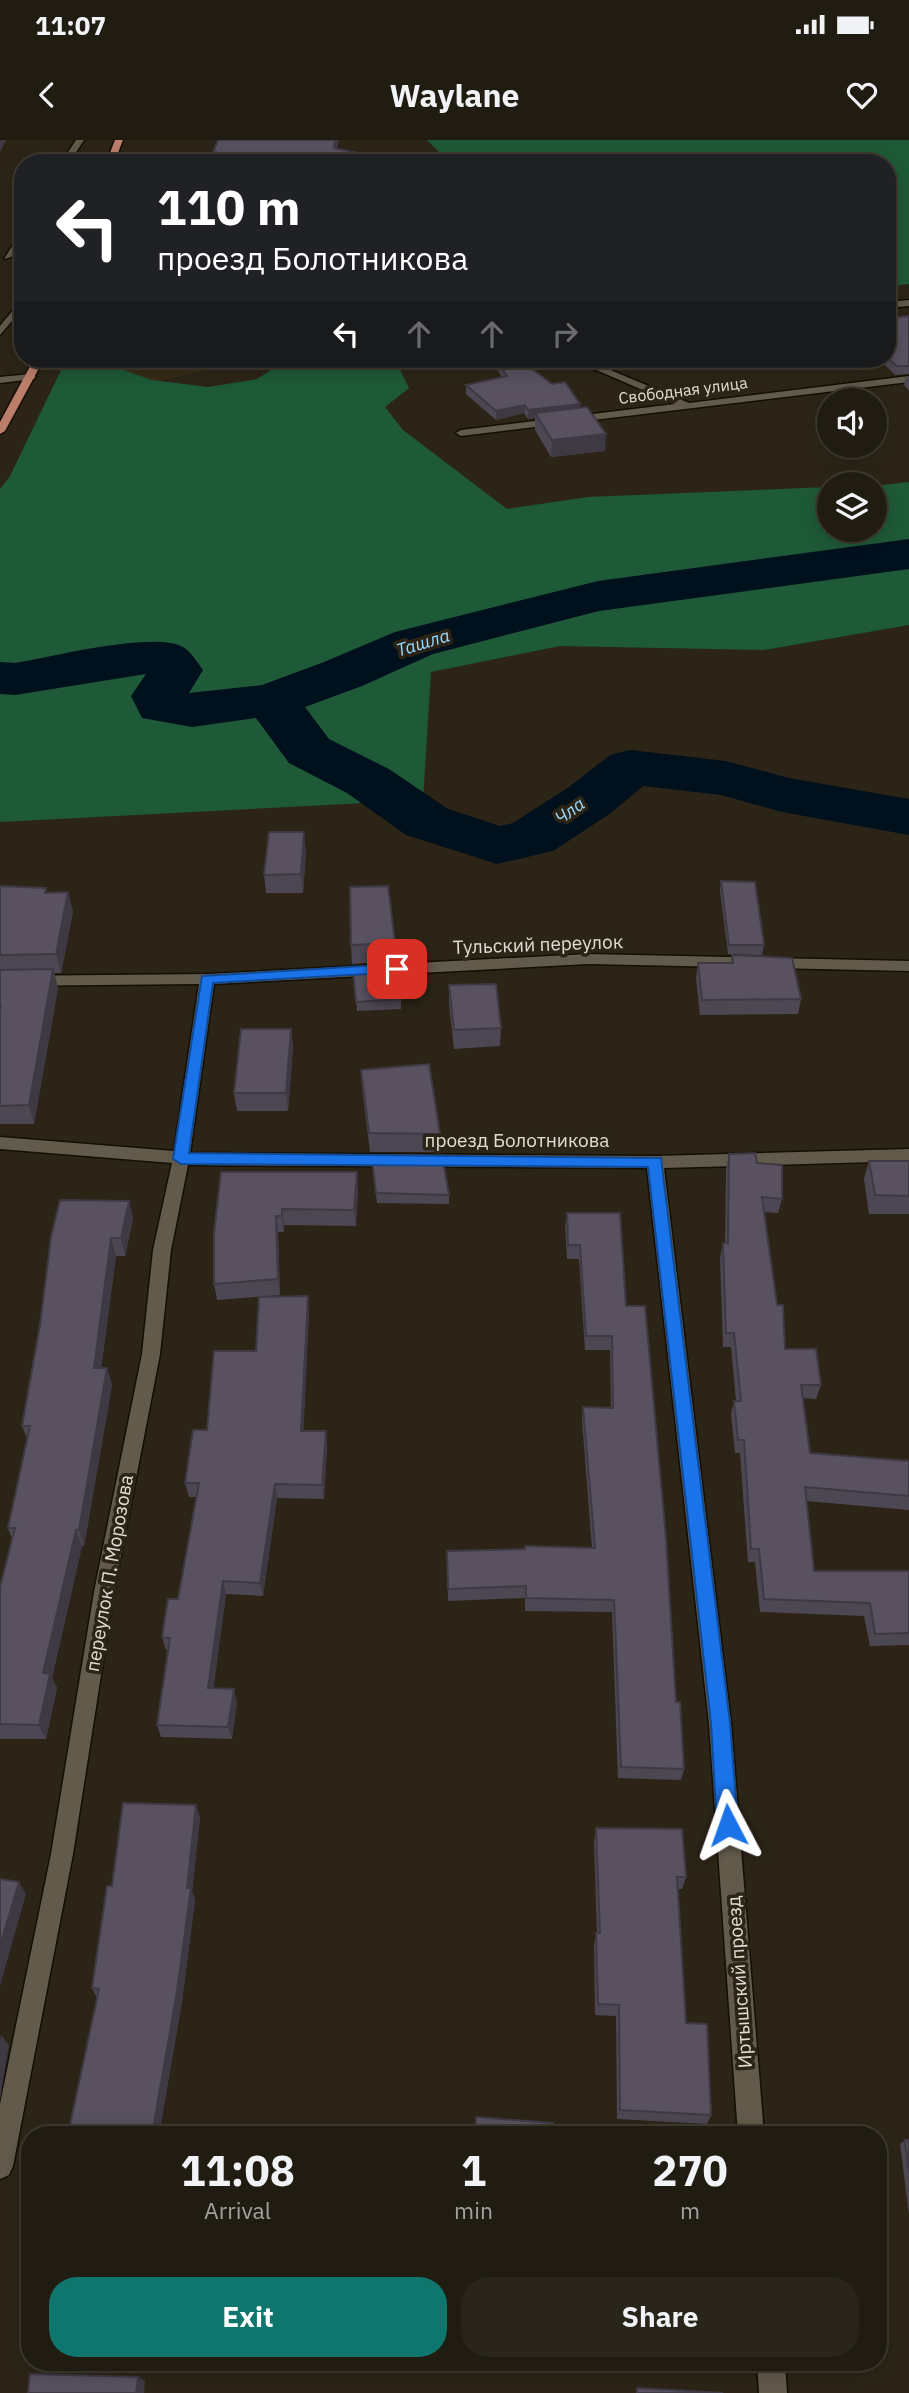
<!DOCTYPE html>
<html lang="en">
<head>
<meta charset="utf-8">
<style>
	:root { --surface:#211c11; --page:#29251a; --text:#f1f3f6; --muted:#a2a19f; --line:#3e3a31; --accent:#0f766e }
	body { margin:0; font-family:"IBM Plex Sans",sans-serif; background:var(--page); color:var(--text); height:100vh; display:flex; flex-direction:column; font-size:26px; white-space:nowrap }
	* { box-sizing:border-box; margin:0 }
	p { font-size:23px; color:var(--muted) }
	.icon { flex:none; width:38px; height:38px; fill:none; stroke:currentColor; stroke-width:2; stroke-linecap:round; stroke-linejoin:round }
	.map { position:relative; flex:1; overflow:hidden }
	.panel { position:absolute; left:21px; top:1986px; width:866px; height:245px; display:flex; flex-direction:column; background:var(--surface); border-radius:28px; box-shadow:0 4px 18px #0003,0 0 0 2px var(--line) }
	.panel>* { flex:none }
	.top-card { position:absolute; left:14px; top:14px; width:882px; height:214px; border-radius:28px; box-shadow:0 4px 18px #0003,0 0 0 2px var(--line); background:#202124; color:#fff; overflow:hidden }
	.controls { position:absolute; left:817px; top:248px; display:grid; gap:14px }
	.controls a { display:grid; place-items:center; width:70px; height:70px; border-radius:50%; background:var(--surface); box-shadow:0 4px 18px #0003,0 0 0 2px var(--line); font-size:35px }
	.pin { position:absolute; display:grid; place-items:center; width:60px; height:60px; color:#fff; margin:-30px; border-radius:14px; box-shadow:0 4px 10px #0006 }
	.me { position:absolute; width:77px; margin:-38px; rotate:356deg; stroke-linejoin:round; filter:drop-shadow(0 0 5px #0008) }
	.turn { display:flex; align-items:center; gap:24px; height:147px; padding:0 28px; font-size:32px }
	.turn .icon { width:91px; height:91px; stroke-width:2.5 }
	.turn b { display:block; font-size:49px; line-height:60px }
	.lanes { display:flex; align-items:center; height:66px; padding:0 28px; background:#0003; justify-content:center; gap:35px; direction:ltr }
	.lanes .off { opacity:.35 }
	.eta { display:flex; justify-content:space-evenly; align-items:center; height:119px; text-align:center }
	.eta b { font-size:42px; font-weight:800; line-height:49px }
	.button { display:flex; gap:14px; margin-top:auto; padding:14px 28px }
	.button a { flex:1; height:80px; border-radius:28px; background:var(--accent); color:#fff; font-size:28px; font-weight:800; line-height:80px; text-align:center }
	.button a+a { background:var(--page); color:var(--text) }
	.status { display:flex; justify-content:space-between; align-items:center; height:49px; padding:0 35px; background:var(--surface); direction:ltr }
	.status svg { height:19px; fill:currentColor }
	header { display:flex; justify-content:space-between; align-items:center; height:91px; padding:0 28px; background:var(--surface); font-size:32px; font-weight:800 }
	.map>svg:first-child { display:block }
	.built { fill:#352b17 }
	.forest { fill:#1e5a37 }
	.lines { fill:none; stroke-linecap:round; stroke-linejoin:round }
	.river { fill:#00101d; fill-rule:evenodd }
	.service-casing { stroke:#140e03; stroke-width:3 }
	.minor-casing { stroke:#140e03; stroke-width:3 }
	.primary-casing { stroke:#140e03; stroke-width:3 }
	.service { fill:#625a4b; fill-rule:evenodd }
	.minor { fill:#625a4b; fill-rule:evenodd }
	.primary { fill:#ba7e6a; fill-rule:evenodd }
	.wall { fill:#4d4653 }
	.shaded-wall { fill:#3e3943 }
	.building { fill:#595160; stroke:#3e3943; stroke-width:2 }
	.route { fill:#1a73e8; stroke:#114b97; stroke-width:2 }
	.labels { text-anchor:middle; stroke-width:7; stroke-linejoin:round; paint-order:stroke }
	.far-street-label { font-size:16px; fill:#e1ddd4; stroke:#2c2517 }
	.far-water-label { font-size:18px; font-style:italic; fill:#99dafd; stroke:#2c2517 }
	.street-label { font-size:19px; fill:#e1ddd4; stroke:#2c2517 }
</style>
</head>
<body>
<div class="status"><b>11:07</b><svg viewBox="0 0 49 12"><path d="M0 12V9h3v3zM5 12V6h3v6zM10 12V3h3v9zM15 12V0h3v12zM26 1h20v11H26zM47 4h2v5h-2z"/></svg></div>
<header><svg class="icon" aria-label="back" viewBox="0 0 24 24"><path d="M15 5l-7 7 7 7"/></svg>Waylane<svg class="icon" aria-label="heart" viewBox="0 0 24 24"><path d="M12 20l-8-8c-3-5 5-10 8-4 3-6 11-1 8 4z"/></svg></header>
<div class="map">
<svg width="909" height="2253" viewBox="0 0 909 2253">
	<rect width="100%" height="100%" fill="#2c2517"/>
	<polygon class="built" points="99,219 254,219 152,243 96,225"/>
	<g class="forest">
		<polygon points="427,0 909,0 909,144 887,147 887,23 450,23"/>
		<polygon points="288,219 395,220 409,248 385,267 403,290 507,369 588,357 829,347 830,390 875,390 875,346 909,342 909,485 764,510 560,506 431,532 423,660 0,682 0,349 10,336 63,226 104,223 152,240 208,247 257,239"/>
	</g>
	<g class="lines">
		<path class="river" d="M909,399V429L599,471L433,514L362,546L305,567L329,599L389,629L448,669L500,686L513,683L569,647L610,615L630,610L726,621L789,638L909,659V695L782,672L721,655L643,646L611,673L553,711L497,724L406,695L347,653L289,623L256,578L192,587L142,578L131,556L146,534L15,555L0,554V522L15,523C52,517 149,492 181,506C190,510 197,522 203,530L189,553L262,545L324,522L395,492L598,441Z"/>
		<g class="service-casing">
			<g id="service">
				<polygon points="909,160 909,166 887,168 887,162"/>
				<polygon points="175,219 190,219 191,220 186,223"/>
			</g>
		</g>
		<g class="minor-casing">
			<g id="minor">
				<polygon points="76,0 84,0 69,23 61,23"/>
				<polygon points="23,89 23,98 11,117 4,119"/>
				<polygon points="23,158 23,168 0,195 0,186"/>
				<polygon points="571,219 584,219 689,263 909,236 909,242 461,296 456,293 461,290 675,264"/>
				<polygon points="31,234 36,237 34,239 0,243 0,237"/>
				<polygon points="588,814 909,821 909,831 588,824 214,844 190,1013 655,1016 909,1009 909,1021 664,1028 731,1583 764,1995 738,1995 709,1583 647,1028 188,1025 171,1110 160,1214 114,1452 73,1714 13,2026 9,2035 0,2039 0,1964 51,1714 94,1452 142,1214 153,1110 172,1023 0,1009 0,997 174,1011 199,844 0,846 0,836 207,834"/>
				<polygon points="757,2222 785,2222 787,2253 759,2253"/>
			</g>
		</g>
		<g class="primary-casing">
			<g id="primary">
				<polygon points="115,0 123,0 114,23 106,23"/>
				<polygon points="34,219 44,219 5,291 0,294 0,282"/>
			</g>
		</g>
		<use href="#service" class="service"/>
		<use href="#minor" class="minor"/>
		<use href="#primary" class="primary"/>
	</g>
	<g class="wall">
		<polygon points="337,9 393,20 393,23 214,23 213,12"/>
		<polygon points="909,176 909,234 895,235 879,219 887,219 887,178"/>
		<polygon points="490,219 519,219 580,264 580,268 605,311 551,317 535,290 535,278 528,279 524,273 496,280 466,254 466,245 502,237"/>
		<polygon points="909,236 909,251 904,245 906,237"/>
		<polygon points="306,711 303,753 266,753 264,735"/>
		<polygon points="721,741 764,805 762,815 728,814 720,751"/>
		<polygon points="0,746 46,748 47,753 73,771 61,833 54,833 58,848 34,984 0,984"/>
		<polygon points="395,803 396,821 352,824 351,805"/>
		<polygon points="732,815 801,859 798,874 700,875 696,838 698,823 731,823"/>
		<polygon points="353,829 401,859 401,869 357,871"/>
		<polygon points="449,845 501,888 500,906 454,909 449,864"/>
		<polygon points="291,889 293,907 288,971 237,971 234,953"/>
		<polygon points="361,930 440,994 440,1012 370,1012 362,948"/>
		<polygon points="729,1014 757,1023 782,1059 778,1073 764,1072 777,1165 785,1209 821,1245 816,1259 803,1258 810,1313 909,1321 909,1370 806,1361 814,1431 909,1431 909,1505 870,1506 864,1476 760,1472 755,1422 748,1422 740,1313 735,1313 731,1274 734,1261 736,1261 731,1207 723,1207 720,1118 723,1103 725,1103 726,1029"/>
		<polygon points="372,1019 449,1055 449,1064 377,1063"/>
		<polygon points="869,1021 909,1021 909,1074 869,1074 864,1039"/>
		<polygon points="221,1032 358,1048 356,1086 284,1085 284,1092 278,1092 280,1155 217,1160 214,1144"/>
		<polygon points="129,1061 133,1079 125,1116 116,1116 101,1228 107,1228 112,1245 84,1406 82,1406 52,1538 57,1548 46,1599 0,1599 0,1447 12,1399 8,1388 27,1299 22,1286"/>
		<polygon points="567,1073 626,1166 684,1629 681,1640 618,1638 612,1472 525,1471 525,1458 448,1461 447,1411 592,1408 582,1280 583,1267 611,1268 610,1210 585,1210 579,1119 567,1119 565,1087"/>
		<polygon points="309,1171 303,1291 327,1305 324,1359 277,1358 263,1456 226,1454 213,1549 237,1562 232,1599 161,1597 157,1585 168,1510 166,1510 162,1497 178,1459 196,1357 189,1357 185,1343 207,1290 256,1211"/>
		<polygon points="200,1677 192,1751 195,1760 182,1861 159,1995 72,1995 73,1988 70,1985 97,1858 92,1848"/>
		<polygon points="596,1688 686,1737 682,1749 678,1749 686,1883 711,1975 707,1984 617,1979 616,1876 595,1875 594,1804 597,1793 594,1701"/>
		<polygon points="905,2000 909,2000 909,2074 900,2004"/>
	</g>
	<g class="shaded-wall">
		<polygon points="1,0 6,0 0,12 0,1"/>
		<polygon points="335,0 339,0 334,22 334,8"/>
		<polygon points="580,264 579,273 535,273 535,278 528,279 528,270"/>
		<polygon points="525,265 524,273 496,280 496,271"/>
		<polygon points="606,294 605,311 551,317 552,300"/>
		<polygon points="304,692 306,711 303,753 301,734"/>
		<polygon points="68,752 73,771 61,833 56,814"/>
		<polygon points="53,829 58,848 34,984 29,965"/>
		<polygon points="291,889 293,907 288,971 286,953"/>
		<polygon points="357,1032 358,1048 356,1086 354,1070"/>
		<polygon points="129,1061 133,1079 125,1116 121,1098"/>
		<polygon points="282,1069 284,1085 284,1092 282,1076"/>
		<polygon points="276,1076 278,1092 280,1155 278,1139"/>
		<polygon points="111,1098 116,1116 99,1246 94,1228"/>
		<polygon points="308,1156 309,1171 303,1305 301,1291"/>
		<polygon points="107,1228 112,1245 84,1406 79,1390"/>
		<polygon points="326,1291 327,1305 324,1359 322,1345"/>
		<polygon points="275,1344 277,1358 263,1456 260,1443"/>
		<polygon points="76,1390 82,1406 52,1538 57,1548 46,1599 39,1585 43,1533"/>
		<polygon points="223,1441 226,1454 212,1561 208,1548"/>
		<polygon points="234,1549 237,1562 232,1599 228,1587"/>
		<polygon points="196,1665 200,1677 192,1751 195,1760 182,1861 159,1995 152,1995 187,1748"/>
		<polygon points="19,1742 26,1754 0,1846 0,1806"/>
		<polygon points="1,1895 9,1905 0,1960 0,1900"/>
		<polygon points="138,2237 145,2241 144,2253 136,2253"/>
	</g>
	<g class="building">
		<polygon points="218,0 335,0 334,8 393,20 389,23 261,23 213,12"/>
		<polygon points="909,176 909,226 897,226 887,217 887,178"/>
		<polygon points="496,219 519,219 552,244 565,242 580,264 528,270 525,265 496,271 466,245 507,236"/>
		<polygon points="587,267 606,294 552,300 535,273"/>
		<polygon points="269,692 304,692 301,734 264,735"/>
		<polygon points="721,741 755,742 764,805 729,805"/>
		<polygon points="0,746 46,748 45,753 68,752 56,814 0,815"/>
		<polygon points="388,746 395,803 351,805 350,747"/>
		<polygon points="732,815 792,818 801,859 702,860 698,823 733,823"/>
		<polygon points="397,827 401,859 356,862 353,829"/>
		<polygon points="53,829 29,965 0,966 0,869 1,865 0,865 0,830"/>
		<polygon points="496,844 501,888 454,890 449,845"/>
		<polygon points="241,889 291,889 286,953 234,953"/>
		<polygon points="429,924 440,994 369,993 361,930"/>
		<polygon points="755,1013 757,1023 782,1025 782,1059 762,1057 777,1165 783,1165 785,1209 816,1209 821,1245 801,1245 810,1313 909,1321 909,1356 805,1347 814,1431 909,1431 909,1493 875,1494 870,1463 764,1459 759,1409 751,1409 744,1300 738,1300 734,1261 741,1261 734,1193 726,1193 723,1103 728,1103 729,1014"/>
		<polygon points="372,1019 443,1020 449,1055 376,1053"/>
		<polygon points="869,1021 909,1021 909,1056 875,1055"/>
		<polygon points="221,1032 357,1032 354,1070 282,1069 282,1076 276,1076 278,1139 214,1144 214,1093"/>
		<polygon points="60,1060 129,1061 121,1098 111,1098 94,1228 107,1228 79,1390 76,1390 43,1533 50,1534 39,1585 0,1584 0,1447 15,1388 8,1388 30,1286 22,1286 40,1185 51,1097"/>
		<polygon points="567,1073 620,1073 626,1166 645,1166 666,1399 676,1562 680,1562 684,1629 621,1627 614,1460 526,1458 526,1446 448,1449 447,1411 525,1409 525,1406 595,1408 583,1267 613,1268 612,1196 586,1196 580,1105 568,1105"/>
		<polygon points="308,1156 301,1291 326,1291 322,1345 275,1344 260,1443 223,1441 208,1548 234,1549 228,1587 157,1585 170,1498 162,1497 168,1459 178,1459 199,1343 185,1343 193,1290 207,1290 214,1211 256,1211 259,1157"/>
		<polygon points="123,1663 196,1665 187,1748 191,1748 177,1851 152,1995 72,1995 74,1985 70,1985 99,1849 92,1848 107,1746 112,1746"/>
		<polygon points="596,1688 682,1689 686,1737 677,1737 686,1883 707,1884 711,1975 620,1970 619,1865 598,1864 596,1793 600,1793"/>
		<polygon points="0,1739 19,1742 0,1806"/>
		<polygon points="476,1977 553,1983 552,1995 475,1995"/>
		<polygon points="905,2000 909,2000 909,2033"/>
		<polygon points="30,2234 138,2237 136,2253 28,2253"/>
		<polygon points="637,2248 723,2253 637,2253"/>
	</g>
	<polygon class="route" points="397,824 402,826 402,832 213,843 189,1013 661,1018 730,1583 738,1685 735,1692 728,1695 720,1692 717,1685 711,1583 648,1027 181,1024 173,1019 202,836"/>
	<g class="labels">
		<g class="far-street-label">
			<text transform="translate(683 250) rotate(-7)" y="6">Свободная улица</text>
		</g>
		<g class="far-water-label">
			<text transform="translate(423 503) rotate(-17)" y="6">Ташла</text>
			<text transform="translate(570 671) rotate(-36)" y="6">Чла</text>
		</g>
		<g class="street-label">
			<text transform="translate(538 804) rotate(-2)" y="7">Тульский переулок</text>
			<text x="517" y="1007">проезд Болотникова</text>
			<text transform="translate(109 1433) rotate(-80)" y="7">переулок П. Морозова</text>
			<text transform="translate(739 1842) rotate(-94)" y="7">Иртышский проезд</text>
		</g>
	</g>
</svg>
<div class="controls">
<a><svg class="icon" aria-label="sound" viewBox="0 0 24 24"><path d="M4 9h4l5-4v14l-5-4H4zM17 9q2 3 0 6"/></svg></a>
<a><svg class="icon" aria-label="layers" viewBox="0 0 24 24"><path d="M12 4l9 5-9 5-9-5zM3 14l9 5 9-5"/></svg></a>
</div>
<div class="pin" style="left:397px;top:829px;background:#d93025"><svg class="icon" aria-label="arrive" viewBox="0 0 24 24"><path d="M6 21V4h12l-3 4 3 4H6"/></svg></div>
<svg class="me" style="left:728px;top:1685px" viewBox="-20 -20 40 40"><path d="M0-17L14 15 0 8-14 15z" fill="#1a73e8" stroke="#fff" stroke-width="4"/></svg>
<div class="top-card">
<div class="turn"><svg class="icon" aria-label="left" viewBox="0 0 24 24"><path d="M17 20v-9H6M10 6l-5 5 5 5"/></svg><div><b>110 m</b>проезд Болотникова</div></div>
<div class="lanes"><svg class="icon" aria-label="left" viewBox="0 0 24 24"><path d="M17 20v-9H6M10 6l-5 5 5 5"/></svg><svg class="icon off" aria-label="ahead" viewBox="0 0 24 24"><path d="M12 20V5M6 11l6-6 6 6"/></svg><svg class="icon off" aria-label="ahead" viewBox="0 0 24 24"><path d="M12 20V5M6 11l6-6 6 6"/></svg><svg class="icon off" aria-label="right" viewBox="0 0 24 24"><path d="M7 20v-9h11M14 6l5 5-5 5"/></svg></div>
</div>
<section class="panel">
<div class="eta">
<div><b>11:08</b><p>Arrival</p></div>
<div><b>1</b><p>min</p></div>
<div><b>270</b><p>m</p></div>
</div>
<div class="button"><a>Exit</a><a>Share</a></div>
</section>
</div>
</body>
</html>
